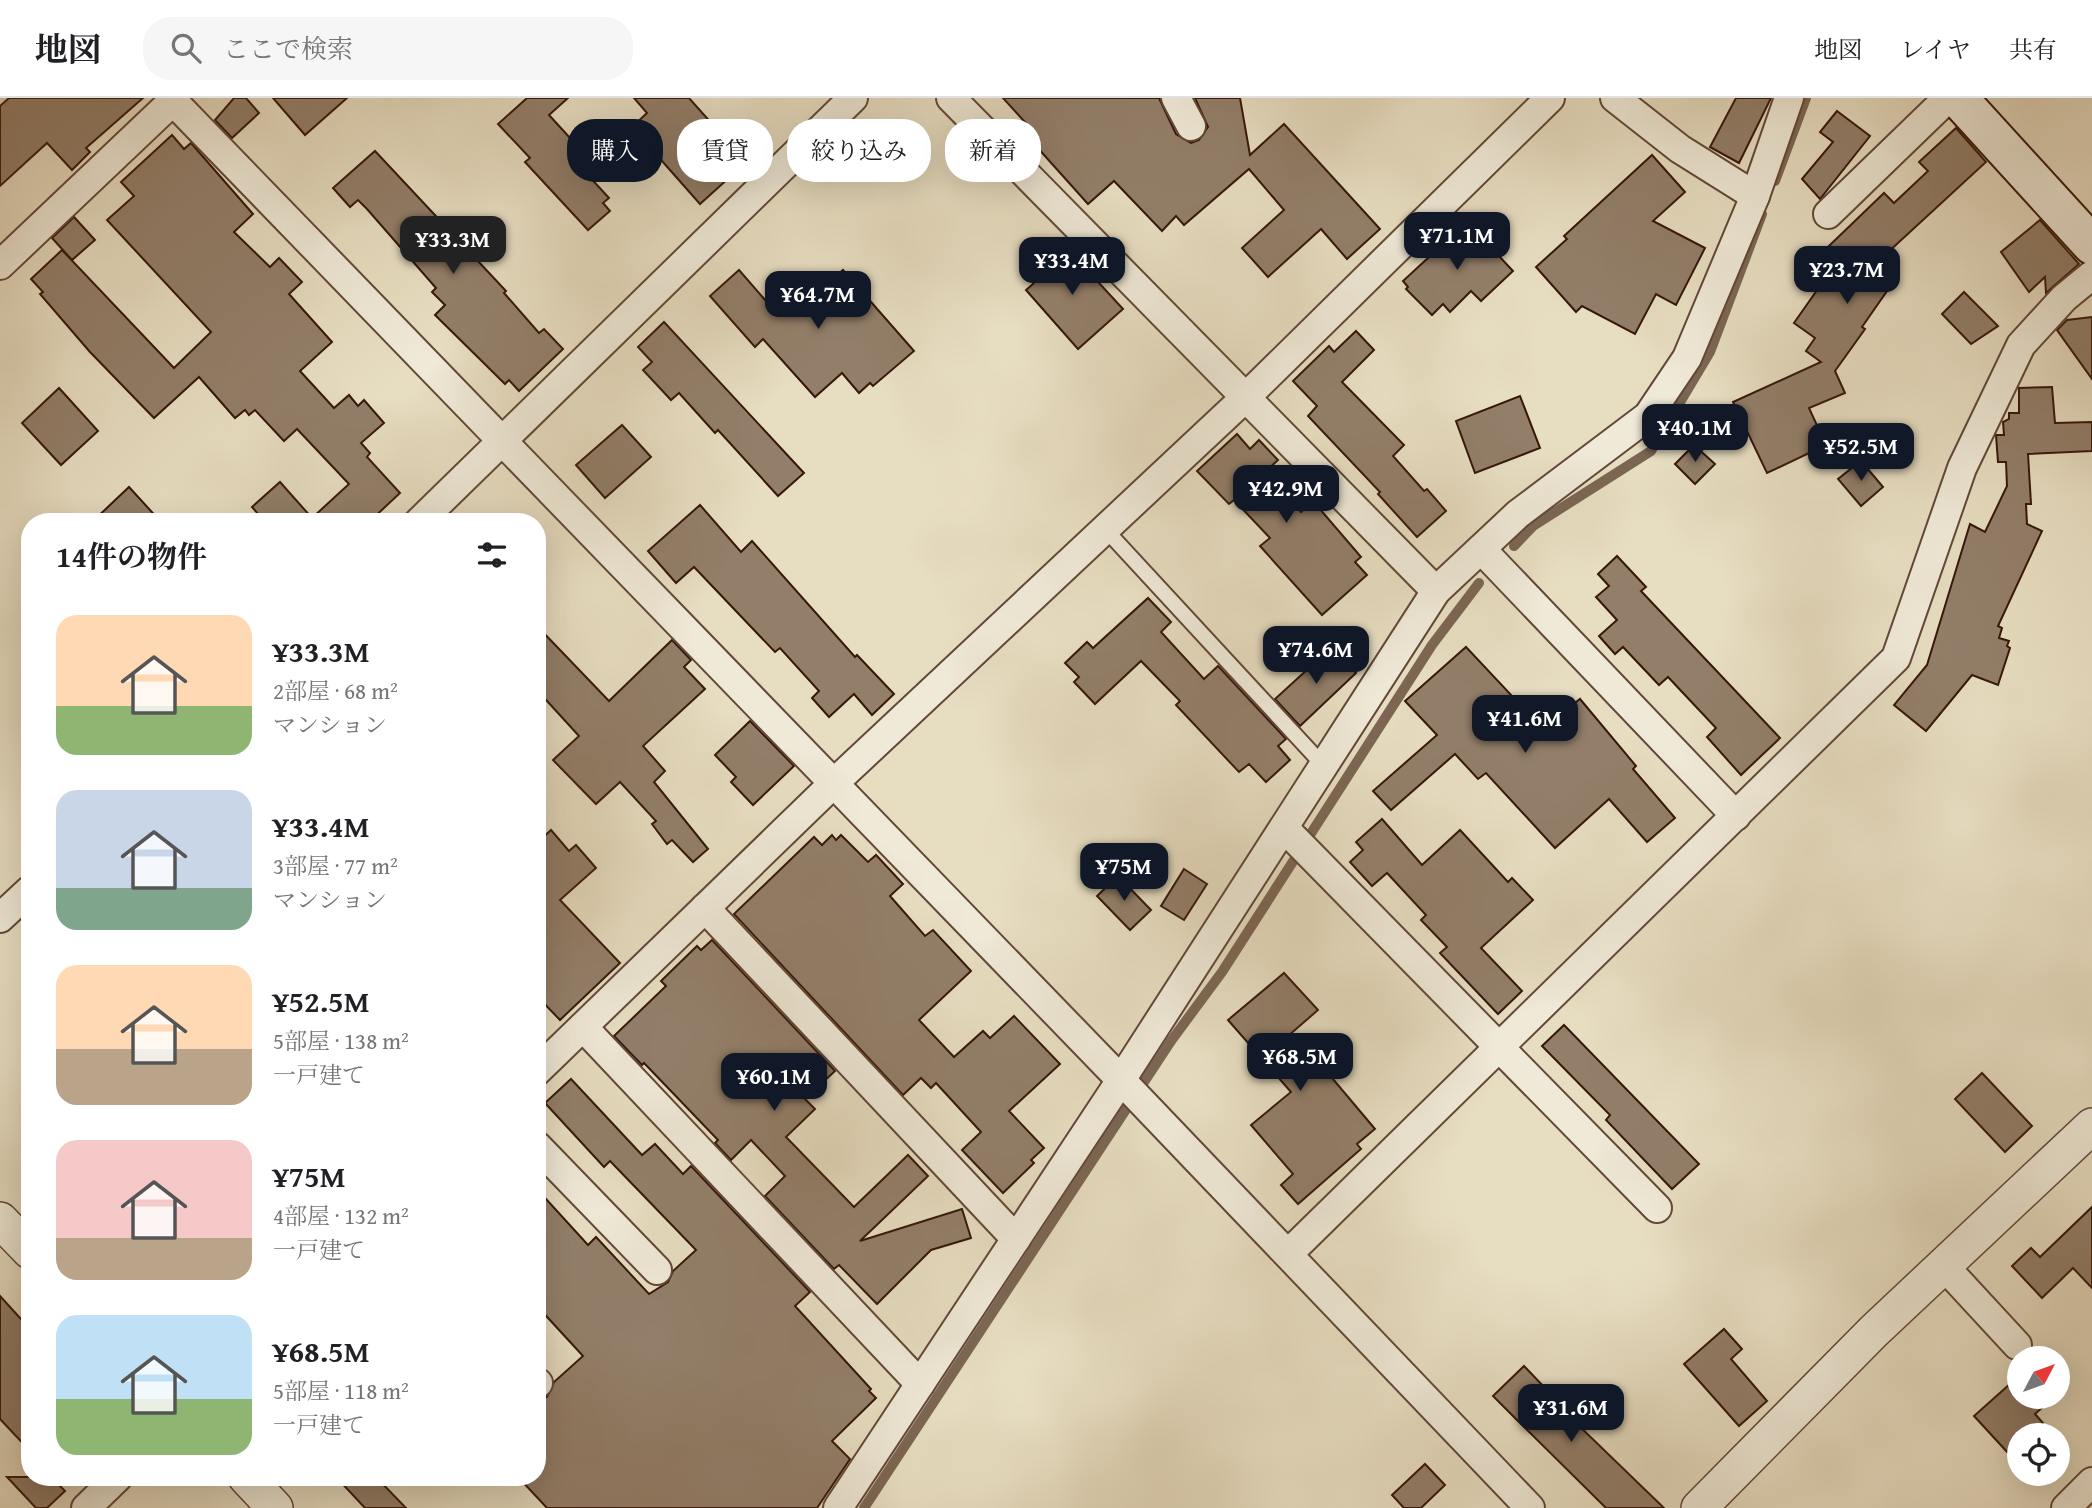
<!DOCTYPE html>
<html lang="ja">
<head>
<meta charset="utf-8">
<style>
	:root { --surface:#fff; --page:#f6f6f6; --text:#202124; --muted:#757577; --line:#e0e0e0; --accent:#111827 }
	body { margin:0; font-family:"Gentium Book Plus","Noto Serif JP",serif; background:var(--page); color:var(--text); height:100vh; display:flex; flex-direction:column; font-size:26px; white-space:nowrap }
	* { box-sizing:border-box; margin:0 }
	p { font-size:23px; color:var(--muted) }
	.icon { flex:none; width:38px; height:38px; fill:none; stroke:currentColor; stroke-width:2; stroke-linecap:round; stroke-linejoin:round }
	.map { position:relative; flex:1; overflow:hidden }
	.side { position:absolute; left:21px; top:415px; width:525px; height:973px; display:flex; flex-direction:column; background:var(--surface); border-radius:28px; box-shadow:0 7px 28px #0002 }
	.side>* { flex:none }
	.guide { position:absolute; left:567px; top:21px; width:665px; height:63px; display:flex; gap:14px }
	.needle { width:46px; rotate:49deg }
	.controls { position:absolute; left:2007px; top:1248px; display:grid; gap:14px }
	.controls a { display:grid; place-items:center; width:63px; height:63px; border-radius:50%; background:var(--surface); box-shadow:0 7px 28px #0002; font-size:35px }
	.price { position:absolute; translate:-50% -60px; padding:0 16px; border-radius:14px; background:var(--accent); color:#fff; font-size:23px; line-height:46px; filter:drop-shadow(0 2px 4px #0008) }
	.price::after { content:''; position:absolute; left:50%; top:42px; width:21px; height:16px; margin-left:-10px; background:inherit; clip-path:polygon(0 0,100% 0,50% 100%) }
	.price.current { background:#222; color:#fff }
	ul { padding:0; list-style:none }
	li { display:flex; align-items:center; gap:21px; height:175px; padding:0 35px }
	li span { display:grid; place-items:center; flex:none; width:196px; height:140px; border-radius:21px; color:#555 }
	li>.icon { margin-inline-start:auto }
	span .icon { width:84px; height:84px; fill:#fffc; stroke-width:1 }
	li b { font-size:30px }
	h2 { display:flex; justify-content:space-between; align-items:center; height:84px; padding:0 35px; font-size:30px }
	.pill { padding:0 24px; border-radius:28px; background:var(--surface); box-shadow:0 7px 28px #0002; font-size:24px; line-height:63px }
	.pill.current { background:var(--accent); color:#fff }
	header { display:flex; align-items:center; gap:42px; box-sizing:border-box; height:98px; padding:0 35px; background:var(--surface); border-bottom:2px solid var(--line) }
	header strong { font-size:33px }
	nav { display:flex; gap:38px; margin-inline-start:auto; font-size:24px }
	.search { width:490px; height:63px; background:var(--page); display:flex; align-items:center; gap:18px; box-sizing:border-box; padding:0 24px; border-radius:28px; color:var(--muted); font-size:26px }
	.map>svg:first-child { display:block }
	.lines { fill:none; stroke-linecap:round; stroke-linejoin:round }
	.stream { stroke:#7c6653; stroke-width:10 }
	.building { fill:#927e69; stroke:#36170a; stroke-width:2 }
	.service-casing { stroke:#624838; stroke-width:18 }
	.minor-casing { stroke:#624838; stroke-width:32 }
	.tertiary-casing { stroke:#624838; stroke-width:38 }
	.secondary-casing { stroke:#36170a; stroke-width:42 }
	.service { stroke:#efe9d7; stroke-width:14 }
	.minor { stroke:#efe9d7; stroke-width:28 }
	.tertiary { stroke:#efe9d7; stroke-width:35 }
	.secondary { stroke:#efe9d7; stroke-width:38 }
</style>
</head>
<body>
<header>
<strong>地図</strong>
<div class="search"><svg class="icon" aria-label="search" viewBox="0 0 24 24"><circle cx="10" cy="10" r="6"/><path d="M15 15l6 6"/></svg>ここで検索</div>
<nav><a>地図</a><a>レイヤ</a><a>共有</a></nav>
</header>
<div class="map">
<svg width="2092" height="1410" viewBox="0 0 2092 1410">
	<rect width="100%" height="100%" fill="#e7ddc1"/>
	<filter id="stains"><feTurbulence type="fractalNoise" baseFrequency=".00286" numOctaves="4"/><feColorMatrix values="0 0 0 0 .2 0 0 0 0 .09 0 0 0 0 .02 0 0 0 .5 -.17"/></filter>
	<radialGradient id="worn" r=".72"><stop offset=".6" stop-color="#630" stop-opacity="0"/><stop offset="1" stop-color="#630" stop-opacity=".3"/></radialGradient>
	<g class="lines">
		<g class="stream">
			<polyline points="1775,83 1806,0"/>
			<polyline points="1514,448 1533,428 1651,353 1710,254 1762,116"/>
			<polyline points="864,1410 1171,943 1222,874 1432,547 1479,485"/>
		</g>
	</g>
	<g class="building">
		<polygon points="9,0 143,0 86,50 90,54 72,72 47,45 0,88 0,8"/>
		<polygon points="234,0 246,0 259,15 232,40 215,22"/>
		<polygon points="273,0 347,0 305,37"/>
		<polygon points="527,0 568,0 549,17 581,52 572,60 609,100 603,105 610,113 588,132 525,64 530,60 498,26"/>
		<polygon points="634,0 689,0 737,54 721,68 730,79 700,106 632,29 647,15"/>
		<polygon points="1003,0 1159,0 1176,36 1191,45 1199,42 1208,29 1195,0 1240,0 1250,57 1284,26 1380,131 1347,161 1321,131 1268,179 1242,150 1284,112 1249,71 1184,127 1176,118 1162,133 1114,83 1088,106 1027,38 1033,33"/>
		<polygon points="1736,0 1771,0 1739,65 1710,49"/>
		<polygon points="1837,13 1870,38 1820,101 1802,81 1833,44 1820,34"/>
		<polygon points="1956,30 1986,64 1873,168 1894,183 1862,229 1865,231 1835,273 1845,295 1809,310 1826,347 1767,375 1733,304 1821,264 1806,253 1815,240 1794,225 1822,185 1804,172 1884,95 1894,105 1928,73 1919,64"/>
		<polygon points="172,37 184,51 191,45 253,116 234,134 270,169 279,160 302,184 289,196 332,244 300,273 334,310 349,297 358,308 364,302 384,325 361,345 370,355 367,359 400,395 369,424 265,424 252,409 280,384 312,420 349,386 297,331 284,343 255,312 249,317 245,312 235,320 199,279 154,320 90,254 40,196 43,194 31,181 62,152 174,270 211,234 107,122 134,98 121,84"/>
		<polygon points="375,53 506,193 504,195 539,235 544,231 563,251 519,293 509,282 505,286 435,217 445,207 432,194 436,190 367,111 358,102 350,109 333,90"/>
		<polygon points="1652,57 1685,94 1653,123 1705,150 1676,207 1656,196 1635,236 1582,208 1576,214 1536,169 1567,141 1564,138"/>
		<polygon points="74,119 95,142 72,162 52,140"/>
		<polygon points="2040,122 2079,166 2046,195 2045,179 2029,194 2001,154"/>
		<polygon points="1467,124 1513,173 1481,203 1471,193 1450,214 1443,206 1432,217 1406,191 1408,189 1403,183"/>
		<polygon points="1064,147 1123,211 1078,251 1026,192 1034,185 1028,179"/>
		<polygon points="739,172 773,211 801,186 812,199 843,172 914,253 873,288 870,285 859,295 842,275 815,299 763,241 755,249 710,198"/>
		<polygon points="1964,194 1998,228 1971,246 1942,216"/>
		<polygon points="2092,219 2092,281 2057,232 2067,222"/>
		<polygon points="664,224 804,375 778,398 718,332 715,335 679,295 671,302 643,272 652,264 638,249"/>
		<polygon points="1356,233 1374,252 1342,284 1404,347 1393,358 1424,393 1427,391 1446,413 1417,439 1378,396 1380,394 1308,318 1317,308 1293,283 1329,248 1334,254"/>
		<polygon points="2052,289 2055,325 2092,324 2092,353 2028,356 2031,406 2026,406 2027,426 2042,433 1998,528 2002,530 1999,540 2009,543 2007,548 2010,550 1998,587 1972,577 1926,633 1894,607 1927,567 1970,426 1985,434 2007,388 2006,364 1998,364 1996,337 2004,337 2003,324 2009,321 2009,315 2019,315 2019,290"/>
		<polygon points="59,290 98,333 61,367 22,325"/>
		<polygon points="1520,298 1540,350 1475,375 1456,323"/>
		<polygon points="622,327 651,359 605,400 576,367"/>
		<polygon points="1237,336 1250,351 1259,342 1278,362 1264,375 1301,414 1313,403 1361,459 1355,464 1367,477 1322,517 1260,448 1270,440 1234,402 1229,406 1197,373"/>
		<polygon points="1694,347 1715,366 1695,386 1675,366"/>
		<polygon points="1861,363 1883,389 1861,408 1838,381"/>
		<polygon points="129,389 161,424 92,424"/>
		<polygon points="700,407 741,454 752,443 855,559 857,557 894,596 872,617 854,596 829,619 812,600 819,593 780,550 775,554 694,469 676,485 648,453"/>
		<polygon points="1617,458 1646,489 1641,493 1780,640 1741,677 1707,639 1716,630 1668,579 1659,587 1623,549 1615,556 1599,538 1617,522 1596,499 1609,488 1598,476"/>
		<polygon points="1148,500 1171,524 1161,534 1204,581 1218,568 1286,641 1278,648 1290,662 1266,684 1249,666 1239,674 1176,607 1180,603 1141,563 1095,606 1074,584 1079,579 1065,565 1087,544 1093,550"/>
		<polygon points="537,528 609,603 672,542 691,562 684,569 705,591 643,648 665,673 654,684 708,751 693,764 672,742 667,746 652,726 656,723 620,684 596,706 553,662 579,638 537,592"/>
		<polygon points="1332,549 1356,575 1300,628 1275,601"/>
		<polygon points="1466,549 1543,631 1580,601 1636,668 1633,671 1675,720 1647,744 1609,701 1555,750 1486,675 1478,681 1455,656 1391,712 1373,693 1437,637 1405,603"/>
		<polygon points="750,623 794,668 753,707 731,684 736,679 715,657"/>
		<polygon points="1382,721 1422,767 1460,732 1508,784 1512,780 1533,802 1481,850 1522,893 1498,916 1440,855 1447,849 1421,822 1426,817 1387,775 1372,788 1350,764 1363,752 1356,744"/>
		<polygon points="551,732 569,753 576,747 596,770 560,802 620,865 560,922 537,898 537,745"/>
		<polygon points="832,737 836,742 841,737 868,764 876,757 903,786 890,798 925,838 933,832 971,873 919,922 954,959 983,933 990,940 1014,918 1060,966 1009,1013 1044,1050 1031,1062 1034,1065 1003,1095 962,1052 981,1034 936,985 931,990 921,980 903,997 734,816 814,739 822,747"/>
		<polygon points="1184,771 1207,786 1184,822 1161,808"/>
		<polygon points="1118,778 1151,812 1130,832 1097,798"/>
		<polygon points="712,842 835,973 805,1001 815,1011 786,1039 854,1109 908,1057 928,1078 860,1143 962,1111 971,1140 931,1152 877,1206 839,1167 834,1171 765,1098 785,1078 751,1042 731,1062 715,1045 718,1042 644,965 642,967 614,938 666,888 661,883 697,848 701,852"/>
		<polygon points="1284,875 1318,912 1288,938 1322,978 1327,974 1375,1031 1357,1046 1361,1051 1298,1106 1281,1087 1293,1076 1251,1027 1291,994 1228,922"/>
		<polygon points="1564,927 1699,1066 1672,1091 1606,1022 1610,1017 1542,948"/>
		<polygon points="1982,975 2032,1028 2005,1054 1955,1001"/>
		<polygon points="571,981 642,1057 655,1046 683,1076 691,1068 810,1194 795,1208 871,1291 869,1293 876,1300 832,1343 850,1361 817,1410 547,1410 518,1379 537,1379 537,1302 547,1299 554,1284 583,1258 537,1208 537,1091 588,1147 596,1139 649,1196 668,1184 673,1173 696,1152 610,1063 604,1069 545,1005"/>
		<polygon points="2092,1109 2092,1190 2073,1170 2042,1200 2012,1168 2031,1150 2040,1159"/>
		<polygon points="0,1198 30,1231 30,1353 0,1321"/>
		<polygon points="1724,1231 1742,1251 1731,1261 1767,1303 1739,1328 1684,1266"/>
		<polygon points="1524,1268 1548,1293 1545,1295 1664,1410 1606,1410 1518,1323 1493,1298"/>
		<polygon points="2020,1277 2020,1298 2055,1298 2035,1316 2043,1325 2030,1337 2020,1337 2020,1346 2009,1356 1974,1318"/>
		<polygon points="1425,1366 1445,1387 1421,1410 1404,1410 1392,1397"/>
		<polygon points="7,1379 51,1379 65,1393 47,1410 36,1410"/>
		<polygon points="336,1379 376,1379 406,1410 365,1410"/>
	</g>
	<g class="lines">
		<defs>
			<polyline id="service" points="1105,431 1324,668"/>
			<g id="minor">
				<polyline points="951,0 1436,493"/>
				<polyline points="1176,0 1191,28"/>
				<polyline points="1615,0 1680,51 1755,98"/>
				<polyline points="173,3 1121,982 1530,1410"/>
				<polyline points="1828,116 1948,0"/>
				<polyline points="0,167 176,0"/>
				<polyline points="419,424 853,0"/>
				<polyline points="1481,451 1736,718"/>
				<polyline points="1284,730 1657,1110"/>
				<polyline points="705,810 1016,1141"/>
				<polyline points="0,820 30,792"/>
				<polyline points="583,929 920,1286"/>
				<polyline points="537,973 834,685 1247,298 1550,0"/>
				<polyline points="537,1048 657,1172"/>
				<polyline points="1288,1156 1896,560 1962,370 2021,247 2064,200 2092,177"/>
				<polyline points="1944,1168 2017,1247"/>
				<polyline points="537,1285 538,1285"/>
				<polyline points="86,1410 118,1379"/>
				<polyline points="838,1410 1121,982 1436,493 1518,416 1648,318 1687,260 1755,98 1789,0"/>
				<polyline points="2066,1410 2092,1384"/>
			</g>
			<g id="tertiary">
				<polyline points="0,1122 30,1153"/>
				<polyline points="246,1379 275,1410"/>
				<polyline points="1699,1410 1874,1233 2092,1028"/>
			</g>
			<polyline id="secondary" points="1958,0 2092,147"/>
		</defs>
		<use href="#service" class="service-casing"/>
		<use href="#minor" class="minor-casing"/>
		<use href="#tertiary" class="tertiary-casing"/>
		<use href="#secondary" class="secondary-casing"/>
		<use href="#service" class="service"/>
		<use href="#minor" class="minor"/>
		<use href="#tertiary" class="tertiary"/>
		<use href="#secondary" class="secondary"/>
	</g>
	<rect width="100%" height="100%" filter="url(#stains)"/>
	<rect width="100%" height="100%" fill="url(#worn)"/>
</svg>
<div class="controls">
<a><svg class="needle" viewBox="-14 -14 28 28"><path d="M0-13l5 13h-10z" fill="#e53935"/><path d="M0 13l5-13h-10z" fill="#757577"/></svg></a>
<a><svg class="icon" aria-label="locate" viewBox="0 0 24 24"><circle cx="12" cy="12" r="6"/><path d="M12 2v4M12 18v4M2 12h4M18 12h4"/></svg></a>
</div>
<b class="price" style="left:1457px;top:174px">¥71.1M</b>
<b class="price current" style="left:453px;top:178px">¥33.3M</b>
<b class="price" style="left:1072px;top:199px">¥33.4M</b>
<b class="price" style="left:1847px;top:208px">¥23.7M</b>
<b class="price" style="left:818px;top:233px">¥64.7M</b>
<b class="price" style="left:1695px;top:366px">¥40.1M</b>
<b class="price" style="left:1861px;top:385px">¥52.5M</b>
<b class="price" style="left:1286px;top:427px">¥42.9M</b>
<b class="price" style="left:1316px;top:588px">¥74.6M</b>
<b class="price" style="left:1525px;top:657px">¥41.6M</b>
<b class="price" style="left:1124px;top:805px">¥75M</b>
<b class="price" style="left:1300px;top:995px">¥68.5M</b>
<b class="price" style="left:774px;top:1015px">¥60.1M</b>
<b class="price" style="left:1571px;top:1346px">¥31.6M</b>
<div class="guide">
<a class="pill current">購入</a>
<a class="pill">賃貸</a>
<a class="pill">絞り込み</a>
<a class="pill">新着</a>
</div>
<section class="side">
<h2>14件の物件<svg class="icon" aria-label="filters" viewBox="0 0 24 24"><path d="M4 7h16M4 17h16"/><circle cx="9" cy="7" r="2"/><circle cx="15" cy="17" r="2"/></svg></h2>
<ul>
<li><span style="background:linear-gradient(#ffd9b3 65%,#8fb573 0)"><svg class="icon" aria-label="home" viewBox="0 0 24 24"><path d="M3 11l9-7 9 7M6 9v11h12V9"/></svg></span><div><b>¥33.3M</b><p>2部屋 · 68 m²</p><p>マンション</p></div></li>
<li><span style="background:linear-gradient(#c9d6e8 70%,#7fa58c 0)"><svg class="icon" aria-label="home" viewBox="0 0 24 24"><path d="M3 11l9-7 9 7M6 9v11h12V9"/></svg></span><div><b>¥33.4M</b><p>3部屋 · 77 m²</p><p>マンション</p></div></li>
<li><span style="background:linear-gradient(#ffd9b3 60%,#b9a48a 0)"><svg class="icon" aria-label="home" viewBox="0 0 24 24"><path d="M3 11l9-7 9 7M6 9v11h12V9"/></svg></span><div><b>¥52.5M</b><p>5部屋 · 138 m²</p><p>一戸建て</p></div></li>
<li><span style="background:linear-gradient(#f6c9c9 70%,#b9a48a 0)"><svg class="icon" aria-label="home" viewBox="0 0 24 24"><path d="M3 11l9-7 9 7M6 9v11h12V9"/></svg></span><div><b>¥75M</b><p>4部屋 · 132 m²</p><p>一戸建て</p></div></li>
<li><span style="background:linear-gradient(#bfe0f5 60%,#8fb573 0)"><svg class="icon" aria-label="home" viewBox="0 0 24 24"><path d="M3 11l9-7 9 7M6 9v11h12V9"/></svg></span><div><b>¥68.5M</b><p>5部屋 · 118 m²</p><p>一戸建て</p></div></li>
</ul>
</section>
</div>
</body>
</html>
